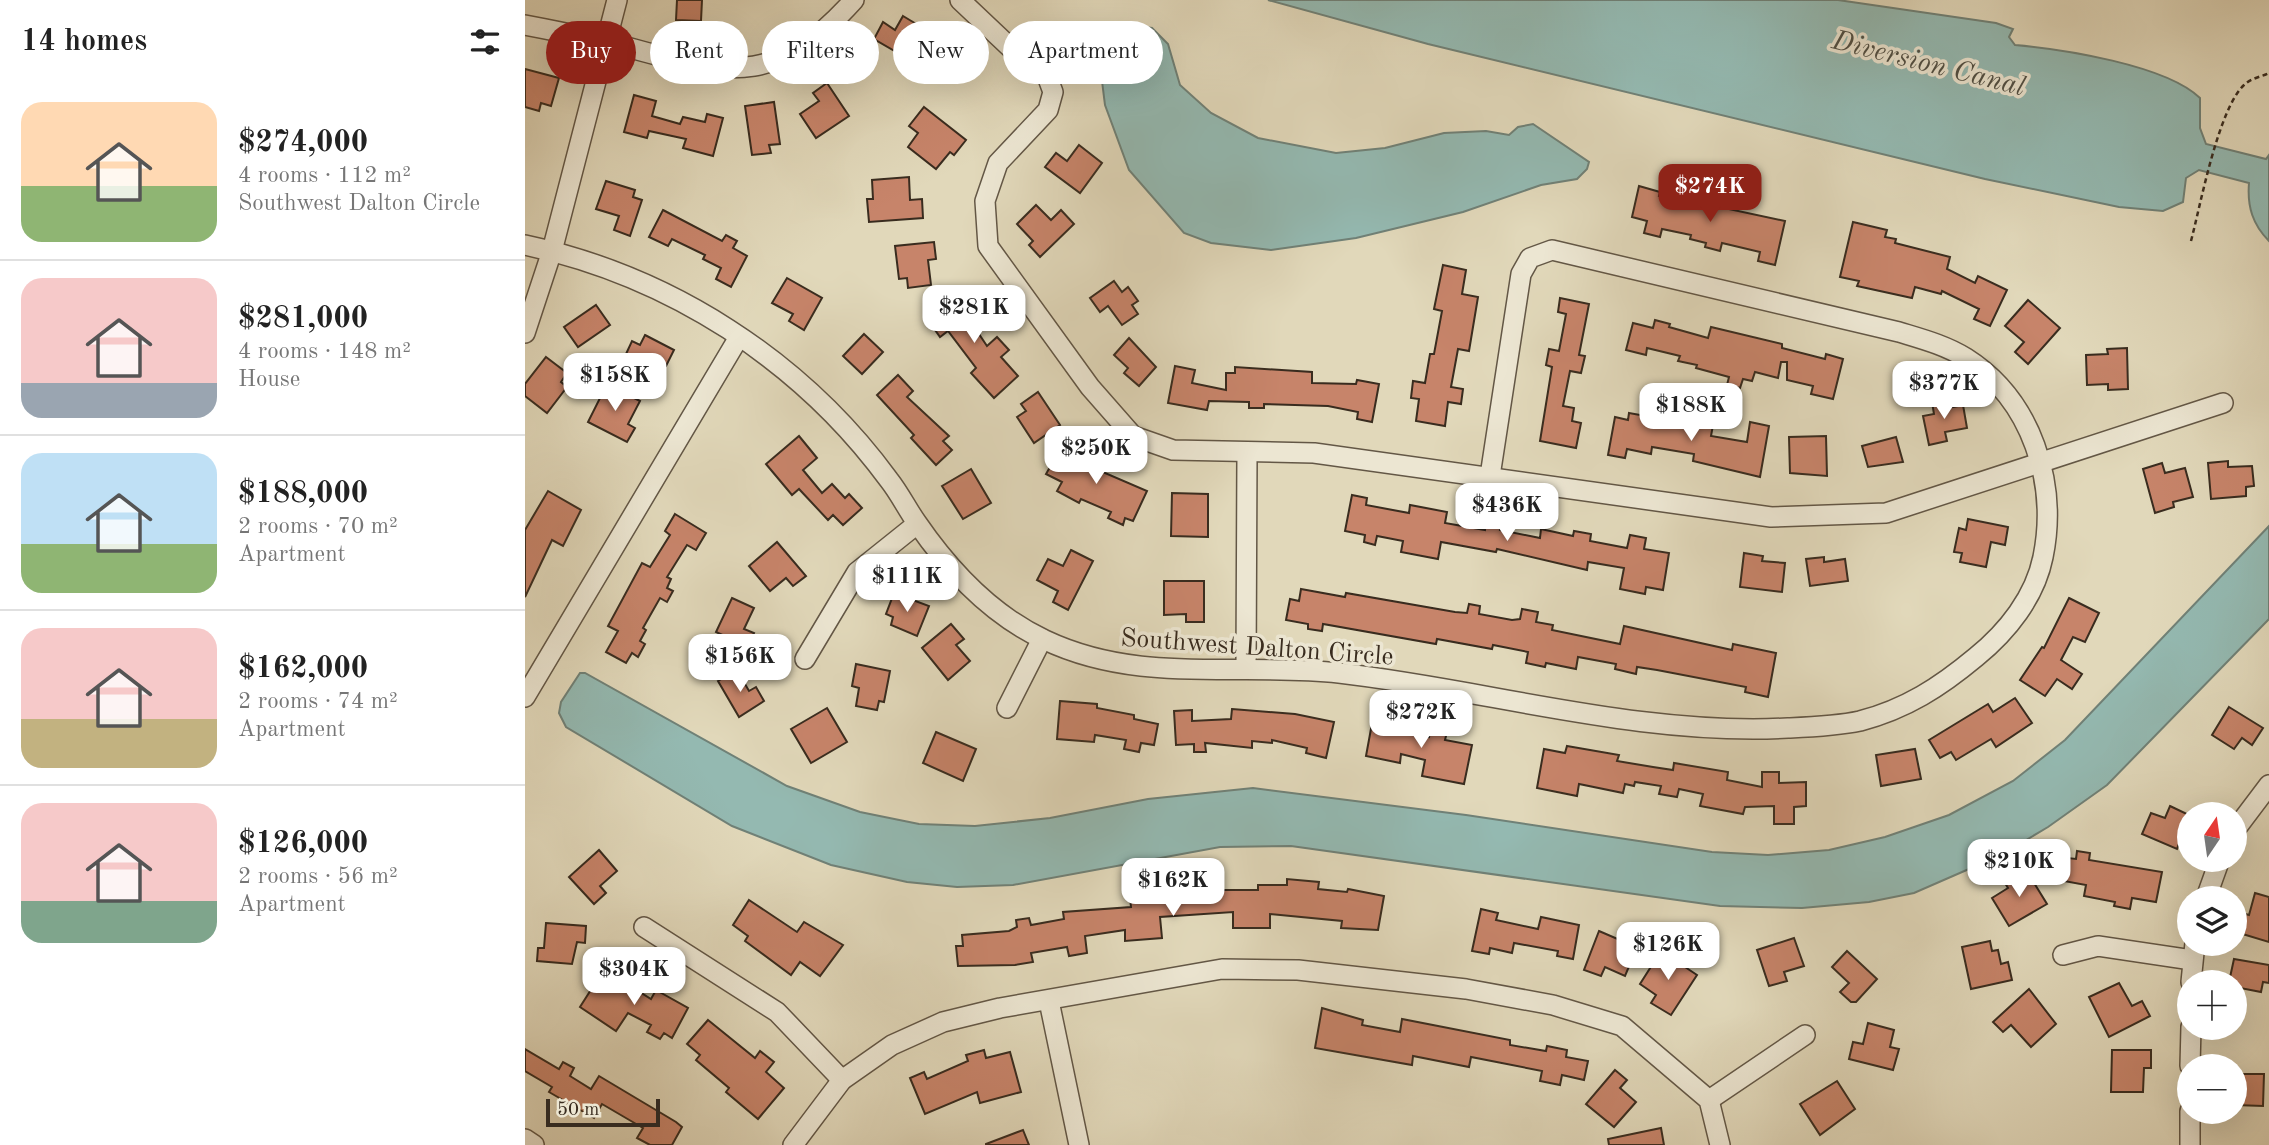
<!DOCTYPE html>
<html lang="en">
<head>
<meta charset="utf-8">
<style>
	:root { --surface:#fff; --page:#f2f2f2; --text:#222; --muted:#767676; --line:#e0e0e0; --accent:#8f2418 }
	body { margin:0; font-family:"Old Standard TT",serif; background:var(--page); color:var(--text); height:100vh; display:flex; flex-direction:column; font-size:26px; white-space:nowrap }
	* { box-sizing:border-box; margin:0 }
	p { font-size:23px; color:var(--muted) }
	.icon { flex:none; width:38px; height:38px; fill:none; stroke:currentColor; stroke-width:2; stroke-linecap:round; stroke-linejoin:round }
	.map { position:relative; flex:1; overflow:hidden }
	.side { display:flex; flex-direction:column; background:var(--surface); width:525px }
	.side>* { flex:none }
	.hud { position:absolute; left:21px; top:21px; width:665px; height:63px; display:flex; gap:14px }
	.needle { width:46px; rotate:13deg }
	.fabs { position:absolute; left:1652px; top:802px; display:grid; gap:14px }
	.fabs a { display:grid; place-items:center; width:70px; height:70px; border-radius:50%; background:var(--surface); box-shadow:0 7px 28px #0002; font-size:35px }
	.scale { position:absolute; left:21px; bottom:18px; width:114px; box-sizing:border-box; padding-left:7px; border:4px solid #392c1f; border-top:0; font-size:19px; line-height:24px; white-space:nowrap; color:#392c1f; -webkit-text-stroke:5px #ece6d2; paint-order:stroke }
	.price { position:absolute; translate:-50% -60px; padding:0 16px; border-radius:14px; background:#fff; color:#222; font-size:23px; line-height:46px; filter:drop-shadow(0 2px 4px #0008) }
	.price::after { content:''; position:absolute; left:50%; top:42px; width:21px; height:16px; margin-left:-10px; background:inherit; clip-path:polygon(0 0,100% 0,50% 100%) }
	.price.current { background:var(--accent); color:#fff }
	ul { padding:0; list-style:none }
	li { display:flex; align-items:center; gap:21px; height:175px; padding:0 21px }
	li+li { border-top:2px solid var(--line) }
	li span { display:grid; place-items:center; flex:none; width:196px; height:140px; border-radius:21px; color:#555 }
	li>.icon { margin-inline-start:auto }
	span .icon { width:84px; height:84px; fill:#fffc; stroke-width:1 }
	li b { font-size:30px }
	h2 { display:flex; justify-content:space-between; align-items:center; height:84px; padding:0 21px; font-size:30px }
	.pill { padding:0 24px; border-radius:32px; background:var(--surface); box-shadow:0 7px 28px #0002; font-size:24px; line-height:63px }
	.pill.current { background:var(--accent); color:#fff }
	main { display:flex; flex:1; min-height:0 }
	.map>svg:first-child { display:block }
	.water { fill:#94b9b1; stroke:#708177; stroke-width:2 }
	.building { fill:#c7846a; stroke:#392c1f; stroke-width:2 }
	.lines { fill:none; stroke-linecap:round; stroke-linejoin:round }
	.minor-casing { stroke:#635746; stroke-width:22 }
	.path { stroke:#392c1f; stroke-width:2.5; stroke-dasharray:5 3.5; stroke-linecap:butt }
	.minor { stroke:#ece6d2; stroke-width:19 }
	.labels { text-anchor:middle; stroke-width:7; stroke-linejoin:round; paint-order:stroke }
	.street-label { font-size:26px; fill:#392c1f; stroke:#ece6d2 }
	.water-label { font-size:28px; font-style:italic; fill:#504f44; stroke:#ece6d2 }
</style>
</head>
<body>
<main>
<section class="side">
<h2>14 homes<svg class="icon" aria-label="filters" viewBox="0 0 24 24"><path d="M4 7h16M4 17h16"/><circle cx="9" cy="7" r="2"/><circle cx="15" cy="17" r="2"/></svg></h2>
<ul>
<li><span style="background:linear-gradient(#ffd9b3 60%,#8fb573 0)"><svg class="icon" aria-label="home" viewBox="0 0 24 24"><path d="M3 11l9-7 9 7M6 9v11h12V9"/></svg></span><div><b>$274,000</b><p>4 rooms · 112 m²</p><p>Southwest Dalton Circle</p></div></li>
<li><span style="background:linear-gradient(#f6c9c9 75%,#9aa5b1 0)"><svg class="icon" aria-label="home" viewBox="0 0 24 24"><path d="M3 11l9-7 9 7M6 9v11h12V9"/></svg></span><div><b>$281,000</b><p>4 rooms · 148 m²</p><p>House</p></div></li>
<li><span style="background:linear-gradient(#bfe0f5 65%,#8fb573 0)"><svg class="icon" aria-label="home" viewBox="0 0 24 24"><path d="M3 11l9-7 9 7M6 9v11h12V9"/></svg></span><div><b>$188,000</b><p>2 rooms · 70 m²</p><p>Apartment</p></div></li>
<li><span style="background:linear-gradient(#f6c9c9 65%,#c2b280 0)"><svg class="icon" aria-label="home" viewBox="0 0 24 24"><path d="M3 11l9-7 9 7M6 9v11h12V9"/></svg></span><div><b>$162,000</b><p>2 rooms · 74 m²</p><p>Apartment</p></div></li>
<li><span style="background:linear-gradient(#f6c9c9 70%,#7fa58c 0)"><svg class="icon" aria-label="home" viewBox="0 0 24 24"><path d="M3 11l9-7 9 7M6 9v11h12V9"/></svg></span><div><b>$126,000</b><p>2 rooms · 56 m²</p><p>Apartment</p></div></li>
</ul>
</section>
<div class="map">
<svg width="1744" height="1145" viewBox="0 0 1744 1145">
	<rect width="100%" height="100%" fill="#e1d8ba"/>
	<filter id="stains"><feTurbulence type="fractalNoise" baseFrequency=".00286" numOctaves="4"/><feColorMatrix values="0 0 0 0 .2 0 0 0 0 .09 0 0 0 0 .02 0 0 0 .5 -.17"/></filter>
	<radialGradient id="worn" r=".72"><stop offset=".6" stop-color="#630" stop-opacity="0"/><stop offset="1" stop-color="#630" stop-opacity=".3"/></radialGradient>
	<g class="water">
		<path d="M743,0H1313L1471,23L1488,29L1484,37L1490,45C1537,49 1641,65 1675,98V128L1681,144L1741,159L1744,155V241C1728,225 1722,207 1724,183L1674,170L1661,178L1658,202L1638,211L1594,207L1460,179L903,44Z"/>
		<polygon points="582,22 627,28 643,44 655,85 686,113 733,138 811,153 860,148 919,133 961,131 984,135 993,127 1008,124 1064,162 1062,169 1052,179 1016,185 938,212 831,238 746,250 686,243 659,233 604,170 580,105 576,73 576,34"/>
		<polygon points="1744,526 1744,619 1582,785 1523,827 1476,855 1389,893 1344,902 1277,908 1195,906 766,846 695,847 488,885 432,887 382,882 306,865 207,826 41,727 34,713 36,702 55,673 60,673 262,786 335,812 394,824 450,826 525,818 623,799 728,788 941,815 1187,852 1243,855 1304,850 1360,837 1424,815 1488,781 1540,740"/>
	</g>
	<g class="building">
		<polygon points="152,0 177,0 176,21 151,20"/>
		<polygon points="378,16 408,34 394,58 388,55 385,60 349,39 358,22 370,30"/>
		<polygon points="0,69 34,78 26,106 16,103 14,111 0,107"/>
		<polygon points="302,83 324,116 291,138 275,114 294,101 288,93"/>
		<polygon points="109,95 131,101 127,116 155,124 158,117 180,122 182,114 198,118 188,156 158,148 161,139 124,131 122,138 99,132"/>
		<polygon points="249,102 255,144 244,145 246,153 227,155 220,106"/>
		<polygon points="399,107 441,140 429,155 425,152 411,169 383,147 393,133 384,126"/>
		<polygon points="554,145 577,163 555,193 520,167 531,153 542,161"/>
		<polygon points="384,177 385,200 397,199 398,218 344,222 342,199 348,199 347,180"/>
		<polygon points="81,181 110,190 108,197 117,200 105,236 89,230 94,216 71,209"/>
		<polygon points="1114,186 1135,192 1134,196 1162,203 1162,200 1260,221 1250,265 1233,261 1235,252 1197,243 1195,251 1180,247 1181,243 1165,239 1166,235 1137,229 1135,237 1119,233 1122,221 1107,217"/>
		<polygon points="511,205 526,220 536,210 549,224 515,257 504,245 508,241 492,224"/>
		<polygon points="138,210 197,241 201,235 212,241 208,248 222,256 206,287 191,279 196,268 178,259 180,255 147,239 143,246 124,237"/>
		<polygon points="1328,222 1362,230 1360,237 1371,239 1370,243 1425,257 1422,269 1450,283 1453,276 1482,290 1465,326 1449,319 1454,309 1417,291 1416,294 1390,287 1387,298 1332,286 1334,281 1315,277"/>
		<polygon points="409,242 411,259 403,260 406,285 383,288 382,278 374,279 370,246"/>
		<polygon points="918,265 941,270 937,294 953,297 944,351 933,349 926,387 938,389 936,404 923,402 920,426 891,421 894,399 886,398 888,381 900,383 905,354 909,354 917,311 909,309"/>
		<polygon points="262,278 297,298 279,330 264,321 268,314 247,303"/>
		<polygon points="589,281 597,292 603,287 613,301 607,305 613,314 597,325 583,306 575,312 565,298"/>
		<polygon points="438,292 448,308 440,313 462,346 472,337 484,350 476,357 493,376 469,398 446,373 451,368 423,331 415,337 401,317"/>
		<polygon points="1035,298 1064,304 1054,355 1060,356 1056,373 1045,371 1038,406 1049,408 1047,421 1056,423 1051,448 1015,441 1027,367 1021,365 1024,349 1034,351 1041,314 1033,312"/>
		<polygon points="1503,300 1535,328 1503,364 1490,352 1499,342 1480,326"/>
		<polygon points="71,305 85,325 53,347 39,327"/>
		<polygon points="1130,320 1145,324 1144,327 1183,338 1186,327 1257,344 1257,348 1300,359 1301,354 1318,359 1308,399 1286,394 1288,386 1262,380 1262,362 1256,362 1253,378 1230,372 1227,381 1218,379 1215,388 1202,385 1204,377 1171,368 1172,365 1153,361 1155,356 1122,348 1121,355 1101,350 1108,323 1128,328"/>
		<polygon points="339,334 358,352 337,374 318,356"/>
		<polygon points="120,335 149,350 141,366 134,363 127,377 104,365 108,357 101,354 107,341 115,345"/>
		<polygon points="604,338 631,367 614,386 599,373 603,368 589,355"/>
		<polygon points="1602,348 1603,389 1583,390 1583,384 1562,385 1561,355 1583,354 1582,349"/>
		<polygon points="21,357 42,373 36,382 42,387 22,413 0,396 0,384"/>
		<polygon points="650,366 670,370 667,383 701,390 701,373 710,373 710,367 787,372 787,383 831,384 832,380 854,384 847,422 832,419 833,412 803,406 739,404 739,408 724,408 724,402 684,401 682,410 643,403"/>
		<polygon points="373,375 388,391 382,397 424,436 418,441 427,450 411,465 386,438 389,435 352,395"/>
		<polygon points="82,384 115,401 103,424 110,428 102,442 63,422"/>
		<polygon points="513,392 535,425 509,443 492,417 501,411 496,404"/>
		<polygon points="1426,398 1428,407 1438,405 1442,428 1420,432 1422,441 1404,445 1398,416 1409,414 1407,402"/>
		<polygon points="1104,413 1121,416 1121,422 1148,427 1150,419 1188,425 1186,436 1222,442 1225,422 1244,426 1235,477 1168,461 1169,454 1127,447 1126,454 1102,449 1100,458 1083,455 1090,417 1103,420"/>
		<polygon points="274,436 292,458 278,470 297,493 307,484 320,498 324,494 337,508 318,525 308,515 303,520 274,489 267,495 241,464"/>
		<polygon points="1301,436 1302,476 1265,473 1264,437"/>
		<polygon points="1371,437 1378,462 1343,467 1337,446"/>
		<polygon points="537,446 575,466 573,470 622,491 608,521 600,518 598,525 583,518 586,512 556,499 554,503 532,491 537,482 521,474"/>
		<polygon points="1703,461 1703,467 1727,466 1729,486 1721,487 1721,496 1686,499 1683,463"/>
		<polygon points="1637,463 1640,473 1660,468 1668,497 1648,502 1649,507 1630,513 1618,469"/>
		<polygon points="446,469 466,503 438,519 417,486"/>
		<polygon points="23,491 56,510 38,546 27,540 0,597 0,530"/>
		<polygon points="647,493 683,494 683,537 646,536"/>
		<polygon points="827,495 842,498 841,505 884,513 885,505 922,512 920,523 960,530 961,522 976,524 975,530 1015,538 1016,529 1048,536 1049,531 1066,534 1065,541 1102,548 1105,535 1121,538 1119,549 1144,553 1138,590 1121,587 1120,594 1095,589 1099,568 1063,562 1062,570 972,549 971,552 916,542 913,559 876,552 878,541 852,536 850,545 839,542 840,535 820,531"/>
		<polygon points="150,514 181,533 171,550 162,545 142,577 146,579 142,588 148,591 142,602 135,598 118,628 121,630 115,641 120,644 113,657 107,653 101,663 81,652 93,631 83,626 117,563 125,567 145,535 140,531"/>
		<polygon points="1443,519 1483,527 1480,545 1466,542 1461,567 1435,562 1437,553 1429,552 1434,528 1441,530"/>
		<polygon points="252,542 281,576 268,586 261,578 245,591 224,566"/>
		<polygon points="546,550 568,561 543,610 528,602 533,591 512,580 523,559 538,566"/>
		<polygon points="1219,553 1238,556 1237,561 1260,563 1257,592 1215,587"/>
		<polygon points="1299,557 1299,562 1320,559 1323,581 1285,586 1281,559"/>
		<polygon points="639,581 679,581 679,622 661,622 661,614 639,615"/>
		<polygon points="776,589 820,597 821,593 930,612 942,613 944,604 955,606 954,614 987,620 995,619 997,609 1013,612 1011,622 1028,625 1027,630 1095,644 1099,626 1207,650 1208,644 1251,653 1243,697 1220,692 1221,687 1132,670 1112,667 1111,674 1090,669 1091,664 1053,657 1051,669 1021,663 1020,667 1001,663 1003,652 968,645 967,649 912,639 911,644 798,624 797,631 783,629 783,624 761,620 765,599 774,601"/>
		<polygon points="369,593 404,606 392,636 366,625 368,617 361,614"/>
		<polygon points="207,598 229,608 219,629 229,633 223,647 191,632"/>
		<polygon points="1544,598 1574,613 1560,642 1548,637 1536,660 1557,674 1547,689 1532,679 1520,696 1495,680 1517,647 1519,648"/>
		<polygon points="426,624 439,639 431,645 445,661 423,680 397,648"/>
		<polygon points="331,664 365,671 359,702 354,701 352,710 331,706 334,688 327,686"/>
		<polygon points="212,670 224,691 231,687 239,701 214,717 193,681"/>
		<polygon points="1490,698 1507,723 1471,747 1466,739 1431,760 1426,752 1415,758 1404,740 1463,704 1468,712"/>
		<polygon points="535,701 572,704 572,708 609,715 609,719 633,724 629,745 616,743 614,752 599,749 601,740 570,735 569,742 532,739"/>
		<polygon points="1704,707 1738,728 1727,745 1717,738 1709,749 1687,735"/>
		<polygon points="302,708 322,742 286,763 266,729"/>
		<polygon points="707,709 770,714 809,722 801,758 781,753 782,748 747,740 747,743 727,741 727,748 680,743 681,752 669,752 669,744 651,745 649,711 667,710 667,721 706,719"/>
		<polygon points="848,718 868,722 867,730 904,737 906,725 923,728 920,740 947,745 939,784 897,776 900,760 876,754 875,763 841,756"/>
		<polygon points="411,732 451,749 438,781 398,763"/>
		<polygon points="1042,746 1094,755 1092,761 1128,767 1148,770 1149,763 1203,772 1202,780 1237,787 1237,772 1254,772 1254,783 1281,782 1281,806 1269,807 1269,824 1249,824 1249,806 1220,807 1218,814 1175,806 1178,794 1154,789 1152,797 1134,794 1136,786 1110,782 1109,786 1100,784 1098,793 1054,784 1052,796 1012,788 1019,749 1040,753"/>
		<polygon points="1390,749 1396,779 1356,786 1351,755"/>
		<polygon points="1645,806 1664,815 1652,849 1617,834 1626,813 1640,818"/>
		<polygon points="74,850 92,871 75,886 81,893 69,904 44,877"/>
		<polygon points="1552,851 1565,853 1564,860 1637,872 1631,902 1607,898 1605,909 1589,906 1590,902 1559,896 1561,885 1539,881 1543,858 1551,859"/>
		<polygon points="1501,870 1522,904 1484,926 1467,898 1483,888 1480,883"/>
		<polygon points="689,875 691,890 733,890 733,885 762,885 762,879 794,882 793,889 822,892 823,889 859,896 853,930 816,928 817,921 745,914 745,928 708,928 708,912 635,917 637,938 600,941 600,930 560,936 562,953 544,956 542,947 506,953 508,962 490,965 433,966 431,946 438,946 437,935 484,931 492,927 491,920 504,918 506,925 539,919 538,912 606,907 605,898 617,897 618,903 648,901 647,885 669,883 668,877"/>
		<polygon points="1730,893 1744,897 1744,942 1711,932 1717,913 1724,915"/>
		<polygon points="224,900 272,932 279,922 318,945 295,976 275,962 266,975 220,941 223,936 208,925"/>
		<polygon points="956,909 973,913 971,920 1013,929 1016,917 1054,925 1048,959 1032,956 1033,951 989,943 987,953 965,948 964,954 947,951"/>
		<polygon points="21,923 61,926 60,943 52,942 47,964 12,961 13,948 19,948"/>
		<polygon points="1074,931 1102,943 1098,953 1108,957 1100,976 1080,967 1076,976 1059,970"/>
		<polygon points="1269,938 1279,966 1259,972 1262,981 1244,986 1232,950"/>
		<polygon points="1465,941 1467,951 1473,950 1476,964 1483,962 1487,980 1446,989 1437,947"/>
		<polygon points="1136,951 1172,975 1146,1015 1126,1003 1131,995 1115,984"/>
		<polygon points="1322,951 1352,979 1331,1002 1326,1002 1315,992 1324,983 1307,967"/>
		<polygon points="1709,959 1744,965 1744,983 1738,982 1736,992 1710,987 1710,982 1704,982"/>
		<polygon points="85,973 126,999 131,990 163,1008 147,1038 139,1033 135,1039 122,1032 126,1025 103,1013 91,1031 55,1007 69,985 74,989"/>
		<polygon points="1594,983 1607,1006 1617,1001 1625,1016 1584,1037 1564,997"/>
		<polygon points="1504,989 1531,1024 1506,1047 1486,1025 1478,1032 1468,1022"/>
		<polygon points="797,1008 838,1020 837,1025 875,1032 877,1019 985,1040 985,1045 1021,1051 1022,1046 1042,1050 1041,1057 1063,1061 1059,1080 1037,1075 1035,1085 1015,1081 1017,1071 946,1057 944,1067 888,1056 887,1065 790,1048"/>
		<polygon points="183,1020 230,1058 235,1051 249,1062 241,1072 259,1088 233,1119 201,1092 204,1088 171,1060 175,1055 162,1044"/>
		<polygon points="1343,1023 1369,1030 1365,1047 1374,1049 1368,1070 1324,1059 1328,1042 1338,1044"/>
		<polygon points="0,1049 34,1069 38,1062 49,1068 45,1076 66,1089 74,1076 151,1122 157,1127 147,1145 125,1145 112,1138 118,1128 77,1104 69,1118 24,1092 27,1087 0,1071"/>
		<polygon points="459,1050 461,1058 485,1052 496,1092 455,1103 452,1092 400,1114 385,1078 399,1072 402,1079 443,1061 441,1055"/>
		<polygon points="1587,1050 1626,1050 1626,1068 1619,1068 1618,1092 1586,1092"/>
		<polygon points="1090,1070 1102,1080 1095,1088 1111,1102 1089,1127 1061,1104"/>
		<polygon points="1710,1074 1739,1074 1738,1106 1710,1105"/>
		<polygon points="1312,1081 1330,1109 1295,1135 1275,1104"/>
		<polygon points="1136,1128 1139,1145 1084,1145 1083,1139"/>
		<polygon points="498,1130 504,1145 461,1145 461,1144"/>
	</g>
	<g class="lines">
		<defs>
			<g id="minor">
				<polyline points="435,0 490,52 522,76 528,92 523,110 473,163 460,201 463,246 565,387 608,436 648,450 789,453 1246,517 1361,513 1698,403"/>
				<path d="M0,25C37,32 73,39 109,49C210,77 254,83 329,0"/>
				<path d="M0,245C145,276 276,360 364,480C375,494 382,509 392,523C425,571 466,615 520,640C615,685 713,662 814,673C963,690 1112,736 1263,728C1286,727 1312,726 1335,721C1381,709 1415,687 1451,657C1482,632 1510,597 1518,557C1533,483 1507,400 1441,358C1420,345 1397,339 1374,332L1027,250L1005,258L996,274L965,476"/>
				<polyline points="0,333 27,251 92,0"/>
				<polyline points="280,659 332,572 392,524"/>
				<polyline points="721,669 722,453"/>
				<polyline points="0,697 214,337"/>
				<polyline points="482,708 517,639"/>
				<polyline points="1710,830 1744,785"/>
				<polyline points="1681,898 1695,859"/>
				<polyline points="119,927 252,1012 317,1080"/>
				<polyline points="1538,955 1573,946 1667,960"/>
				<polyline points="1666,982 1670,943"/>
				<polyline points="524,1001 554,1145"/>
				<polyline points="1665,1066 1666,1027"/>
				<polyline points="1184,1100 1280,1035"/>
				<polyline points="0,1139 9,1145"/>
				<polyline points="268,1145 317,1080 367,1045 418,1022 475,1008 697,969 773,970 941,989 1028,1005 1097,1026 1184,1100 1195,1145"/>
				<polyline points="1665,1145 1665,1111"/>
			</g>
		</defs>
		<use href="#minor" class="minor-casing"/>
		<path class="path" d="M1666,241C1676,203 1693,110 1719,85C1726,78 1736,77 1744,73"/>
		<use href="#minor" class="minor"/>
	</g>
	<g class="labels">
		<g class="street-label">
			<text transform="translate(732 646) rotate(4)" y="9">Southwest Dalton Circle</text>
		</g>
		<g class="water-label">
			<text transform="translate(1404 62) rotate(14)" y="10">Diversion Canal</text>
		</g>
	</g>
	<rect width="100%" height="100%" filter="url(#stains)"/>
	<rect width="100%" height="100%" fill="url(#worn)"/>
</svg>
<div class="fabs">
<a><svg class="needle" viewBox="-14 -14 28 28"><path d="M0-13l5 13h-10z" fill="#e53935"/><path d="M0 13l5-13h-10z" fill="#767676"/></svg></a>
<a><svg class="icon" aria-label="layers" viewBox="0 0 24 24"><path d="M12 4l9 5-9 5-9-5zM3 14l9 5 9-5"/></svg></a>
<a>+</a>
<a>−</a>
</div>
<div class="scale">50 m</div>
<b class="price current" style="left:1185px;top:224px">$274K</b>
<b class="price" style="left:449px;top:345px">$281K</b>
<b class="price" style="left:90px;top:413px">$158K</b>
<b class="price" style="left:1419px;top:421px">$377K</b>
<b class="price" style="left:1166px;top:443px">$188K</b>
<b class="price" style="left:571px;top:486px">$250K</b>
<b class="price" style="left:982px;top:543px">$436K</b>
<b class="price" style="left:382px;top:614px">$111K</b>
<b class="price" style="left:215px;top:694px">$156K</b>
<b class="price" style="left:896px;top:750px">$272K</b>
<b class="price" style="left:1494px;top:899px">$210K</b>
<b class="price" style="left:648px;top:918px">$162K</b>
<b class="price" style="left:1143px;top:982px">$126K</b>
<b class="price" style="left:109px;top:1007px">$304K</b>
<div class="hud">
<a class="pill current">Buy</a>
<a class="pill">Rent</a>
<a class="pill">Filters</a>
<a class="pill">New</a>
<a class="pill">Apartment</a>
</div>
</div>
</main>
</body>
</html>
